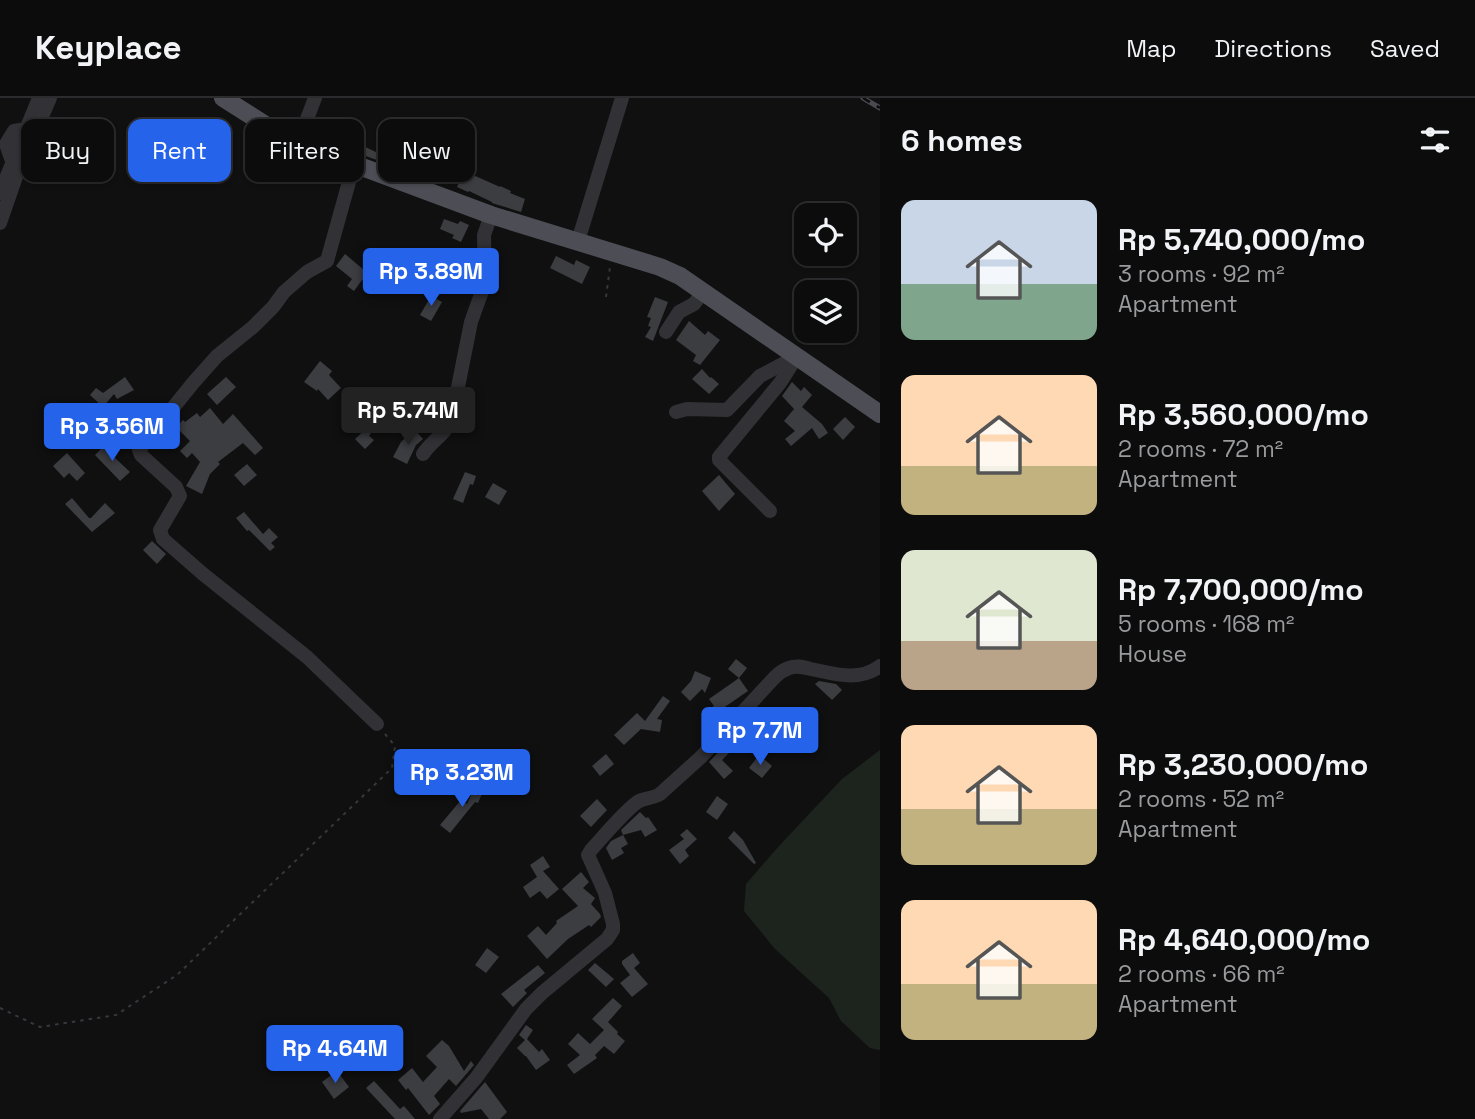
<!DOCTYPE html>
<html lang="en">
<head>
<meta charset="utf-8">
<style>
	:root { --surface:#0c0c0d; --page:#1a1a1b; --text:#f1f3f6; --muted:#9a9b9d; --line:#2c2c2e; --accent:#2563eb }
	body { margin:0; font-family:"Space Grotesk",sans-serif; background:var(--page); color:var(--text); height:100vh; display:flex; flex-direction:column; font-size:26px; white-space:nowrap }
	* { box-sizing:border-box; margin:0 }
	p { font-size:23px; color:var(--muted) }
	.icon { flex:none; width:38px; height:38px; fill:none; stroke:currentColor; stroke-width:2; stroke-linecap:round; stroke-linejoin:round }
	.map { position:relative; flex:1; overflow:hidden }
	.sheet { display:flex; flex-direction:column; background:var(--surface); width:595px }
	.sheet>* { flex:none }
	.banner { position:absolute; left:21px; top:21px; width:665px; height:63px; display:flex; gap:14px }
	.buttons { position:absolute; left:794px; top:105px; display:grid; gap:14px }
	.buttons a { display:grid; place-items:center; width:63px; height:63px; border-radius:14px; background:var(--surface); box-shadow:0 2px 5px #0004,0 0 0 2px var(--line); font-size:35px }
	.price { position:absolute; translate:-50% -60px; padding:0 16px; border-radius:7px; background:var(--accent); color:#fff; font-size:23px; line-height:46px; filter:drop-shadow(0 2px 4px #0008) }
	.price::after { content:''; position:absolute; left:50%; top:42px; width:21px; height:16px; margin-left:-10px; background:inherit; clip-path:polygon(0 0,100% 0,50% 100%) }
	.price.current { background:#222; color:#fff }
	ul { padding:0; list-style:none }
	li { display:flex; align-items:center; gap:21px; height:175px; padding:0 21px }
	li span { display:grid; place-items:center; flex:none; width:196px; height:140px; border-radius:14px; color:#555 }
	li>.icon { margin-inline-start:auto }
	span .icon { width:84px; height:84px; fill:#fffc; stroke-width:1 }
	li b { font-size:30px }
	h2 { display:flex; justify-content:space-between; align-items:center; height:84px; padding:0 21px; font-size:30px }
	.chip { padding:0 24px; border-radius:14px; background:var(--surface); box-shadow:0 2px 5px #0004,0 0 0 2px var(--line); font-size:24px; line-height:63px }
	.chip.current { background:var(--accent); color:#fff }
	header { display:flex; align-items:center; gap:42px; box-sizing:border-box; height:98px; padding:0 35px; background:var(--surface); border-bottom:2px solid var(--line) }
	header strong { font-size:33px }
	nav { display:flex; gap:38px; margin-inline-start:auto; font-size:24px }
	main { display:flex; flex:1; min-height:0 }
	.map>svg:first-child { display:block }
	.green { fill:#1d241e }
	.building { fill:#3c3d41 }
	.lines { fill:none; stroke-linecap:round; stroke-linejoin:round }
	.path { stroke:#37383d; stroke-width:2; stroke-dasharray:3.5 5; stroke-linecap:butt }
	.minor { stroke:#313136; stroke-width:14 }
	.major { stroke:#4d4e55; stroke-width:18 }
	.rail-casing { stroke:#4a4b51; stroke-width:5 }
	.rail { stroke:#0b0b0c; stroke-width:2.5; stroke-dasharray:8; stroke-linecap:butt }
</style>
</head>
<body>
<header>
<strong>Keyplace</strong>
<nav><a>Map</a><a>Directions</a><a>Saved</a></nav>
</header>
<main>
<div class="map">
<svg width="880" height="1021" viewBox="0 0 880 1021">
	<rect width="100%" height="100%" fill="#101011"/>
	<polygon class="green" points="880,652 880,952 870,950 841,923 829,900 775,851 744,813 746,786 779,748 842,681"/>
	<g class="building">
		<polygon points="315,36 329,39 330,36 338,38 337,40 359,46 380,56 377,62 357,55 328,48 314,42"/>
		<polygon points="464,73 500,89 500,88 511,93 510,95 525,101 521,114 492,105 492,104 469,93 468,94 457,89"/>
		<polygon points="444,121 458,126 460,123 469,127 461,144 452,140 454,137 440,131"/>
		<polygon points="345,156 364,172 365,170 371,173 380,158 395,166 397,161 404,164 399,173 394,171 384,191 362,182 354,193 347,188 352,181 336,168"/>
		<polygon points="556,158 574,167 576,162 590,169 582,186 550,170"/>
		<polygon points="431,198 442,204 431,223 420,217"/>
		<polygon points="655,199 668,204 653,243 645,239 651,229 648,228 651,220 647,219"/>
		<polygon points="689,223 705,237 708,233 720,242 700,267 693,263 696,257 676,242"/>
		<polygon points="320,263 332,273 329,277 341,290 328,302 318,291 317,293 304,284"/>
		<polygon points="702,271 710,280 711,279 719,286 709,296 692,281"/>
		<polygon points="125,279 134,292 117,301 114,296 103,309 90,297 96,290 103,295"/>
		<polygon points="226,279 236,289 217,307 207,296"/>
		<polygon points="792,284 801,293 804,289 812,297 802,309 822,326 828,335 819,341 812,330 791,348 785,341 795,333 784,323 794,311 782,298"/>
		<polygon points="210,310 223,326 233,316 263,350 255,357 243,345 218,364 220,366 210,376 202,396 186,388 200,364 192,355 187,360 180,353 190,343 176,329 183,322 185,324 197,315 200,319"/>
		<polygon points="366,313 375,321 377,319 380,321 369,338 374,342 365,351 355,341 368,329 359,323"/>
		<polygon points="95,316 103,326 89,338 80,328"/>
		<polygon points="845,319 855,329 843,342 833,331"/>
		<polygon points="414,331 423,341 416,347 407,366 393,359 401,344"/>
		<polygon points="105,347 115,357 114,359 130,374 120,383 95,357"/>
		<polygon points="67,355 85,375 77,383 69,375 64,380 53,368"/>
		<polygon points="247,366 257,377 244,388 234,377"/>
		<polygon points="465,374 476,378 473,387 470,386 463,405 453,401"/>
		<polygon points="719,377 735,396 719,413 702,393"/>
		<polygon points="493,385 507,393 499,407 485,399"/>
		<polygon points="72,400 89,420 91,420 105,405 115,415 92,434 65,406"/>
		<polygon points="244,414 263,436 269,430 278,439 271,445 275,449 270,453 249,432 247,433 236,420"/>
		<polygon points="152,443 166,456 157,466 143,452"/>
		<polygon points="736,561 747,570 739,580 748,593 716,615 719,620 713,624 703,615 714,608 709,601 739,580 728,571"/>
		<polygon points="695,573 711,580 705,595 702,591 690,603 681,594 691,583"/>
		<polygon points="819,583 836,586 842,592 832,602 815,586"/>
		<polygon points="663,598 670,603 657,621 662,622 660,634 641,631 624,647 614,637 637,615 645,623"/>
		<polygon points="741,630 747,637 722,662 733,673 724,681 709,664"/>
		<polygon points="606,656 614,666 600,678 592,668"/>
		<polygon points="759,657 772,668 762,680 749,670"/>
		<polygon points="476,685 485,689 478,705 475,704 450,735 440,727 461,702 467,706"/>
		<polygon points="717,698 728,706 717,722 706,714"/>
		<polygon points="597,701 607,712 591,729 580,718"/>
		<polygon points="640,714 646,720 648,719 657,732 645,739 641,732 623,737 628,746 621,750 624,755 612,762 606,750 611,743 623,737 621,732"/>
		<polygon points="687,731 697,741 685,752 689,758 680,766 669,752 684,741 680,737"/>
		<polygon points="734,733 743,742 756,765 754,766 728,740"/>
		<polygon points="543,758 550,769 543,773 559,791 547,801 540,793 530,800 523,789 537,779 530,767"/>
		<polygon points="581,774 589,784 583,790 595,800 591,806 600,816 601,819 591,829 589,827 568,841 547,861 527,838 538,828 546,837 557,825 556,823 578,808 562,791"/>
		<polygon points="487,850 499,859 486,875 475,867"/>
		<polygon points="633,855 640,865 634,870 648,886 632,899 620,885 630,877 622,866 622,863"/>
		<polygon points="595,865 614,881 606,889 588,872"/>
		<polygon points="538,867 545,875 524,892 527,895 513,909 501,896"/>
		<polygon points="613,900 622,908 608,924 618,934 617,936 625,943 614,956 604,948 595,957 597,960 574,976 567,967 580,957 568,946 578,935 590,946 604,932 592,921"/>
		<polygon points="526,927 533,932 527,941 539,954 542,951 550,962 536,972 526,958 525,958 517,950 525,942 519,937"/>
		<polygon points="442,942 449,948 464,973 471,963 474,967 456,988 449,981 434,998 440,1006 429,1017 408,990 406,992 398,982 412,970 423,984 437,969 426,958"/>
		<polygon points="337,973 349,989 334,1001 322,984"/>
		<polygon points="374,983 400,1011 404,1008 415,1021 395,1021 366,990"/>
		<polygon points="485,984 507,1014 500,1021 489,1021 481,1011 461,1015 460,1013"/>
	</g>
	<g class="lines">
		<g class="path">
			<polyline points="606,199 610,169"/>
			<polyline points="0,910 40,929 116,917 177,877 392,670 395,648 385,636"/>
		</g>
		<g class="minor">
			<polyline points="297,47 315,0"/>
			<polyline points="12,63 6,46 14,33 26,31"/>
			<polyline points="354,66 327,163 307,174 284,194 273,209 253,229 217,258 193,285 139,352 141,357 176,389 180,398 160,432 163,441 203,476 307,559 377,626"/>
			<polyline points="0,95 39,0"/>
			<polyline points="0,125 17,76 50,0"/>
			<polyline points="578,143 622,0"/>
			<polyline points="666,234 679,214 694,206 703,194"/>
			<polyline points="676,314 687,311 727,312 760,278 796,259"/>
			<path d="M423,356C433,341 446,337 452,319L471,224L485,185L484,137L491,117"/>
			<polyline points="770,413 719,362 719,359 780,285 797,258"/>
			<path d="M440,1021L476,980L526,911L542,895L607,841L613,832V826L605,795L588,757L591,752C602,740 626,711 639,703C646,700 654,700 660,696L701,659L775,579C779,575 783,572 789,570C796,567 803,569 811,571C835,576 859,584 880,568"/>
		</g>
		<polyline class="major" points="223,0 297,47 324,59 354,66 491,117 660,169 680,178 880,316"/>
		<defs>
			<polyline id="rail" points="863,0 880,10"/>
		</defs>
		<use href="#rail" class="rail-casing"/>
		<use href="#rail" class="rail"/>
	</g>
</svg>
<div class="buttons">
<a><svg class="icon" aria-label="locate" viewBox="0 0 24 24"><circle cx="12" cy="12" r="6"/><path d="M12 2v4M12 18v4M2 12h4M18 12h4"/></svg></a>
<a><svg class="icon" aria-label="layers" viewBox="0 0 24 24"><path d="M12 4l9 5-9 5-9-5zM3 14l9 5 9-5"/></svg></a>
</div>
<b class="price" style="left:431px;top:210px">Rp 3.89M</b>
<b class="price current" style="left:408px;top:349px">Rp 5.74M</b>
<b class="price" style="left:112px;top:365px">Rp 3.56M</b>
<b class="price" style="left:760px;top:669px">Rp 7.7M</b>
<b class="price" style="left:462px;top:711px">Rp 3.23M</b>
<b class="price" style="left:335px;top:987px">Rp 4.64M</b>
<div class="banner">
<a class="chip">Buy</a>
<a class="chip current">Rent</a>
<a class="chip">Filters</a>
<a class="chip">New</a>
</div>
</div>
<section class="sheet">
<h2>6 homes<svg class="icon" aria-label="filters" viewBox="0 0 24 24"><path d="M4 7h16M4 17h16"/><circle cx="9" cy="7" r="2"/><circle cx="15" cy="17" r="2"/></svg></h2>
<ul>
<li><span style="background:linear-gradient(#c9d6e8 60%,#7fa58c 0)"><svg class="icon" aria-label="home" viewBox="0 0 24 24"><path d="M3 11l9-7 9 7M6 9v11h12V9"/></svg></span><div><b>Rp 5,740,000/mo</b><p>3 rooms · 92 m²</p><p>Apartment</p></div></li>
<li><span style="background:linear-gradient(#ffd9b3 65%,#c2b280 0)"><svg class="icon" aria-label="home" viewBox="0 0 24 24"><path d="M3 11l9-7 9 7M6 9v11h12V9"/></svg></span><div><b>Rp 3,560,000/mo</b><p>2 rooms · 72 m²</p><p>Apartment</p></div></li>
<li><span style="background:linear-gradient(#dfe7d0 65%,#b9a48a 0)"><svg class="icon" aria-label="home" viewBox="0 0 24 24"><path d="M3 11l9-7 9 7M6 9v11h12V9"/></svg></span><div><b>Rp 7,700,000/mo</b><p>5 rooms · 168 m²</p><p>House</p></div></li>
<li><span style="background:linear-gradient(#ffd9b3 60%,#c2b280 0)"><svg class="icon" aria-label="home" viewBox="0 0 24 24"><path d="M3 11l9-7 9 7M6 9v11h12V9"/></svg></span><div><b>Rp 3,230,000/mo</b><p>2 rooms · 52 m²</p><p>Apartment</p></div></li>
<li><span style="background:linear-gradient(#ffd9b3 60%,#c2b280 0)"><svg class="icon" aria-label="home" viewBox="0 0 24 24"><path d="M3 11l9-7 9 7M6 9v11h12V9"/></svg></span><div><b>Rp 4,640,000/mo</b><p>2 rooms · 66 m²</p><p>Apartment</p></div></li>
</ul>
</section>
</main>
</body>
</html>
